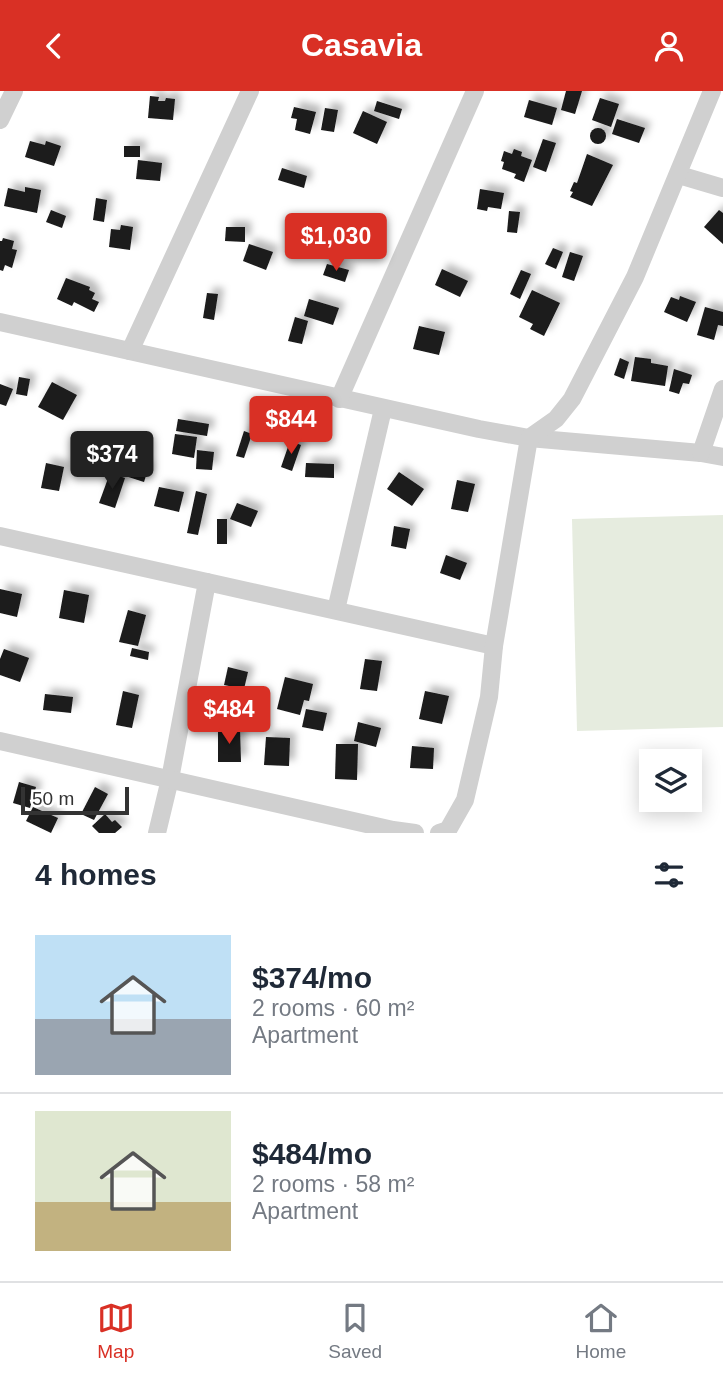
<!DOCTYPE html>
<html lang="en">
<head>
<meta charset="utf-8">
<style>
	:root { --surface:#fff; --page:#f2f2f3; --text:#1f2937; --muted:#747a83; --line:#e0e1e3; --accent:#d93025 }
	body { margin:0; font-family:Helvetica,sans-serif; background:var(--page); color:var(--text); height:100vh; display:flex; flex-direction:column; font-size:26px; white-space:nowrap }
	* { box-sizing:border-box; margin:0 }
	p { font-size:23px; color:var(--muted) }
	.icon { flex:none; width:38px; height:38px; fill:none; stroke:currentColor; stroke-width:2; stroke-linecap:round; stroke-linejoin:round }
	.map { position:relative; height:742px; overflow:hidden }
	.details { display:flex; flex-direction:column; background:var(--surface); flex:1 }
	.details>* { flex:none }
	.buttons { position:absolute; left:639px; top:658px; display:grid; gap:14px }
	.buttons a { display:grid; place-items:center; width:63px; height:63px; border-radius:0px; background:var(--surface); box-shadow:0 4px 18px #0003; font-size:35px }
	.scale { position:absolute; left:21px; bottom:18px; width:108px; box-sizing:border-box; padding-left:7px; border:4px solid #333; border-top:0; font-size:19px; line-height:24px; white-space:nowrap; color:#333; -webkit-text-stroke:5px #fff; paint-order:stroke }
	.price { position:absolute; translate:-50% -60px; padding:0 16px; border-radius:7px; background:var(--accent); color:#fff; font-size:23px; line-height:46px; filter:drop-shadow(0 2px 4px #0008) }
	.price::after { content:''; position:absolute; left:50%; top:42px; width:21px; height:16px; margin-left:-10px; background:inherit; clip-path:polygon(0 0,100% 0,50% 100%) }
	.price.on { background:#222; color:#fff }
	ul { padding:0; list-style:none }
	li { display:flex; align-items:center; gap:21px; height:175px; padding:0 35px }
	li+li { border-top:2px solid var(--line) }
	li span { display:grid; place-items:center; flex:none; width:196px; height:140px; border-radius:0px; color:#555 }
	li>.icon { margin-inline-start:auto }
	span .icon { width:84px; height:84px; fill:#fffc; stroke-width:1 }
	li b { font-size:30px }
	h2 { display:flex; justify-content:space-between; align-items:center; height:84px; padding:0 35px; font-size:30px }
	header { display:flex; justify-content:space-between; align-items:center; height:91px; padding:0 35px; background:var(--accent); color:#fff; font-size:32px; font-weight:700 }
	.tab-bar { display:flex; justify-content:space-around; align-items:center; height:98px; border-top:2px solid var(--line); background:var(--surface); font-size:19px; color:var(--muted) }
	.tab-bar a { display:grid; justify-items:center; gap:4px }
	.tab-bar .on { color:var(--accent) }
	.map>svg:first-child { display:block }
	.green { fill:#e6ecdf }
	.building { fill:#1a1a1a; filter:url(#shadow) }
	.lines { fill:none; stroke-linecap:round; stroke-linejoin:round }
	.minor { stroke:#d0d0d0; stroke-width:18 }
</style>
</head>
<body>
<header><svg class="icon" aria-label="back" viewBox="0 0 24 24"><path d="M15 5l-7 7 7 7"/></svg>Casavia<svg class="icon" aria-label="person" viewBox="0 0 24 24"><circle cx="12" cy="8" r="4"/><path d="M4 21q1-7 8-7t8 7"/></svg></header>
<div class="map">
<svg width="723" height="742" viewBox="0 0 723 742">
	<defs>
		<filter id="shadow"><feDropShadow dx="6" dy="-6" stdDeviation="3.5" flood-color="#0004"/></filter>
	</defs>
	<rect width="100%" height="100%" fill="#fff"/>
	<polygon class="green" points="723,424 723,636 577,640 572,428"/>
	<g class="building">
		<polygon points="566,0 582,0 575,23 561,19"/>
		<polygon points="150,5 159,6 158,10 165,10 166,7 175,8 173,29 148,27"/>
		<polygon points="600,7 619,13 611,36 592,29"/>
		<polygon points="529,9 557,17 552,34 524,26"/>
		<polygon points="377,10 402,18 399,28 374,20"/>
		<polygon points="294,16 316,21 310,43 295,39 297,28 291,27"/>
		<polygon points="325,17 338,19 334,41 321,39"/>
		<polygon points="363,20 387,31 377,53 353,42"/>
		<polygon points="617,28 645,37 639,52 612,43"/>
		<circle cx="598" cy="45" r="8"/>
		<polygon points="543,48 556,52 546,81 533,76"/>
		<polygon points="30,50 45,54 46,50 61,55 54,75 25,66"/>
		<rect x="124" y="55" width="16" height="11"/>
		<polygon points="514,58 522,61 521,65 532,69 524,91 514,87 516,83 502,78 504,71 501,70 504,60 512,63"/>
		<polygon points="587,63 613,74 592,115 570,106 573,101 570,100 574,91 577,92"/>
		<polygon points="138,69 162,72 160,90 136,88"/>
		<polygon points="282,77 307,85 304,97 278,89"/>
		<polygon points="25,96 41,99 37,122 4,115 8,97 25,101"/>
		<polygon points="480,98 504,102 501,118 488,116 487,120 477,118"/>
		<polygon points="96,107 107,109 104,131 93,129"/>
		<polygon points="51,119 66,125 62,137 46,131"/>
		<polygon points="719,119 723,122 723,153 704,136"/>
		<polygon points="509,120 520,121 517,142 507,141"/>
		<polygon points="121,134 133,136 130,159 109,156 111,138 120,139"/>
		<polygon points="226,136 245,136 245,151 225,150"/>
		<polygon points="317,145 327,147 322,168 313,166"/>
		<polygon points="3,147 14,150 12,158 17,159 12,177 5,174 3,180 0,179 0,150 2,150"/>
		<polygon points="249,153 273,161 266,179 243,170"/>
		<polygon points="553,157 563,161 556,178 545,173"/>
		<polygon points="570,161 583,165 574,190 562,186"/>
		<polygon points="327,173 349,179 345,191 323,184"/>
		<polygon points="442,178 468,190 460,206 435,194"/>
		<polygon points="521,179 531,183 520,208 510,203"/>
		<polygon points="66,187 90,196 89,199 95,202 92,208 99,211 94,221 74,211 72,215 57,208"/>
		<polygon points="532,199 560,212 544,245 530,238 533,233 519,226"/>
		<polygon points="207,202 218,203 214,229 203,227"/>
		<polygon points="680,205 696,211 687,231 664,221 671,206 679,209"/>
		<polygon points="309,208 339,217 333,234 304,225"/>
		<polygon points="705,216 723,221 723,235 718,234 714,249 697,244"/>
		<polygon points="295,226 308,230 302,253 288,250"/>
		<polygon points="419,235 445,241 439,264 413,258"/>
		<polygon points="635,266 651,268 651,272 668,275 665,295 631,290"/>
		<polygon points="620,267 629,271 624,288 614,284"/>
		<polygon points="674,278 692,284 689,293 683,292 679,303 669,300"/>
		<polygon points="19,286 30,288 27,305 16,303"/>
		<polygon points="52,291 77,304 63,329 38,316"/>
		<polygon points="0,293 13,298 6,315 0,313"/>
		<polygon points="178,328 209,333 207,345 176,340"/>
		<polygon points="244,340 252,343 244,367 236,365"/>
		<polygon points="175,343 197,346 194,367 172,363"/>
		<polygon points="290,350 301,354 292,380 281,376"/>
		<polygon points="197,359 214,361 212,379 196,378"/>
		<polygon points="123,370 148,378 144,391 119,383"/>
		<polygon points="46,372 64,376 59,400 41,397"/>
		<polygon points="306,372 334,373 334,387 305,386"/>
		<polygon points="399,381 424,398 412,415 387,398"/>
		<polygon points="110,382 125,387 115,417 99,412"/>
		<polygon points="457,389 475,393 468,421 451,418"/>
		<polygon points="159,396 184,401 179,421 154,415"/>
		<polygon points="196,400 207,403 198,444 187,442"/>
		<polygon points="237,412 258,420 251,436 230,428"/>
		<rect x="217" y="428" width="10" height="25"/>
		<polygon points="394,435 410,438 406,458 391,455"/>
		<polygon points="446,464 467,472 460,489 440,482"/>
		<polygon points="0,498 22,503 17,526 0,522"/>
		<polygon points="64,499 89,504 84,532 59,527"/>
		<polygon points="128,519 146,524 138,555 119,551"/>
		<polygon points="132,557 149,561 148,569 130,565"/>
		<polygon points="4,558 29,567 20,591 0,584 0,568"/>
		<polygon points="365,568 382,570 377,600 360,598"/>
		<polygon points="228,576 248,581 244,598 224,594"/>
		<polygon points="285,586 313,593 309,610 304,609 300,624 277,618"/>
		<polygon points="123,600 139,604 132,637 116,634"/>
		<polygon points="425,600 449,605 442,633 419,628"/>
		<polygon points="45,603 73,606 71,622 43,619"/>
		<polygon points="306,618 327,622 323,640 302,636"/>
		<polygon points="358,631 381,637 376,656 354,650"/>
		<polygon points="218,638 240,638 241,671 218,671"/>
		<polygon points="266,646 290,647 289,675 264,674"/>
		<polygon points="336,653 358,653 357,689 335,688"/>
		<polygon points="412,655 434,657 433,678 410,677"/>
		<polygon points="19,691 36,696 30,717 13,712"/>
		<polygon points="95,696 108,703 94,729 81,723"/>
		<polygon points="33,716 58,727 51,742 26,730"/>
		<polygon points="105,723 112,731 115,729 122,736 115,742 99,742 92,735"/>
	</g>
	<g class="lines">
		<g class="minor">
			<polyline points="0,29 14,0"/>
			<polyline points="679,84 723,97"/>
			<polyline points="0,231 479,338 529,347 701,362 723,366"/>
			<polyline points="130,260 250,0"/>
			<polyline points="339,308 475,0"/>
			<polyline points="701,362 723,298"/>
			<polyline points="0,445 207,491 170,688 157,742"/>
			<polyline points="207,491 494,555 529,347 556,328 572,308 635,186 712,0"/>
			<polyline points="336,519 383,318"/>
			<polyline points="0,650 393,739 415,742"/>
			<polyline points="439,742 448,739 465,709 489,606 494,555"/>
		</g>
	</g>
</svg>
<div class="buttons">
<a><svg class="icon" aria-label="layers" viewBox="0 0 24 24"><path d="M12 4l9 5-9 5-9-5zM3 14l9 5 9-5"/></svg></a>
</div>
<div class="scale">50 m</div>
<b class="price" style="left:336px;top:182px">$1,030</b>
<b class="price" style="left:291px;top:365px">$844</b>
<b class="price on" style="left:112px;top:400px">$374</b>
<b class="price" style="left:229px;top:655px">$484</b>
</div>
<section class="details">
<h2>4 homes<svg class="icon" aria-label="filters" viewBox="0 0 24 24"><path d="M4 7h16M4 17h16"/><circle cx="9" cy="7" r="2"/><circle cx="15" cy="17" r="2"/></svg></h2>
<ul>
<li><span style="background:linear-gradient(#bfe0f5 60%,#9aa5b1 0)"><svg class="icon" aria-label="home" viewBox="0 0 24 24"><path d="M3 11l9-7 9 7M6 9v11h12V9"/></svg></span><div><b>$374/mo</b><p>2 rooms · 60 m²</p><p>Apartment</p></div></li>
<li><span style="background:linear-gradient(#dfe7d0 65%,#c2b280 0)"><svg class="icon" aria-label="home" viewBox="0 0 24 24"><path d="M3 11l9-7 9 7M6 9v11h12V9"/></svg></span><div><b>$484/mo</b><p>2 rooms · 58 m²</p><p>Apartment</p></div></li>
</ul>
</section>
<nav class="tab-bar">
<a class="on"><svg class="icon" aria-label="map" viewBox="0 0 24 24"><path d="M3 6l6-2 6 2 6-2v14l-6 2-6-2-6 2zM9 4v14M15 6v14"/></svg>Map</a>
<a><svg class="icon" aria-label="saved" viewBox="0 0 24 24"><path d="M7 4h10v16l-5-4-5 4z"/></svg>Saved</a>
<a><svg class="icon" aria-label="home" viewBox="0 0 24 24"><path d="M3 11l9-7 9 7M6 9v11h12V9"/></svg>Home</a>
</nav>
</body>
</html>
